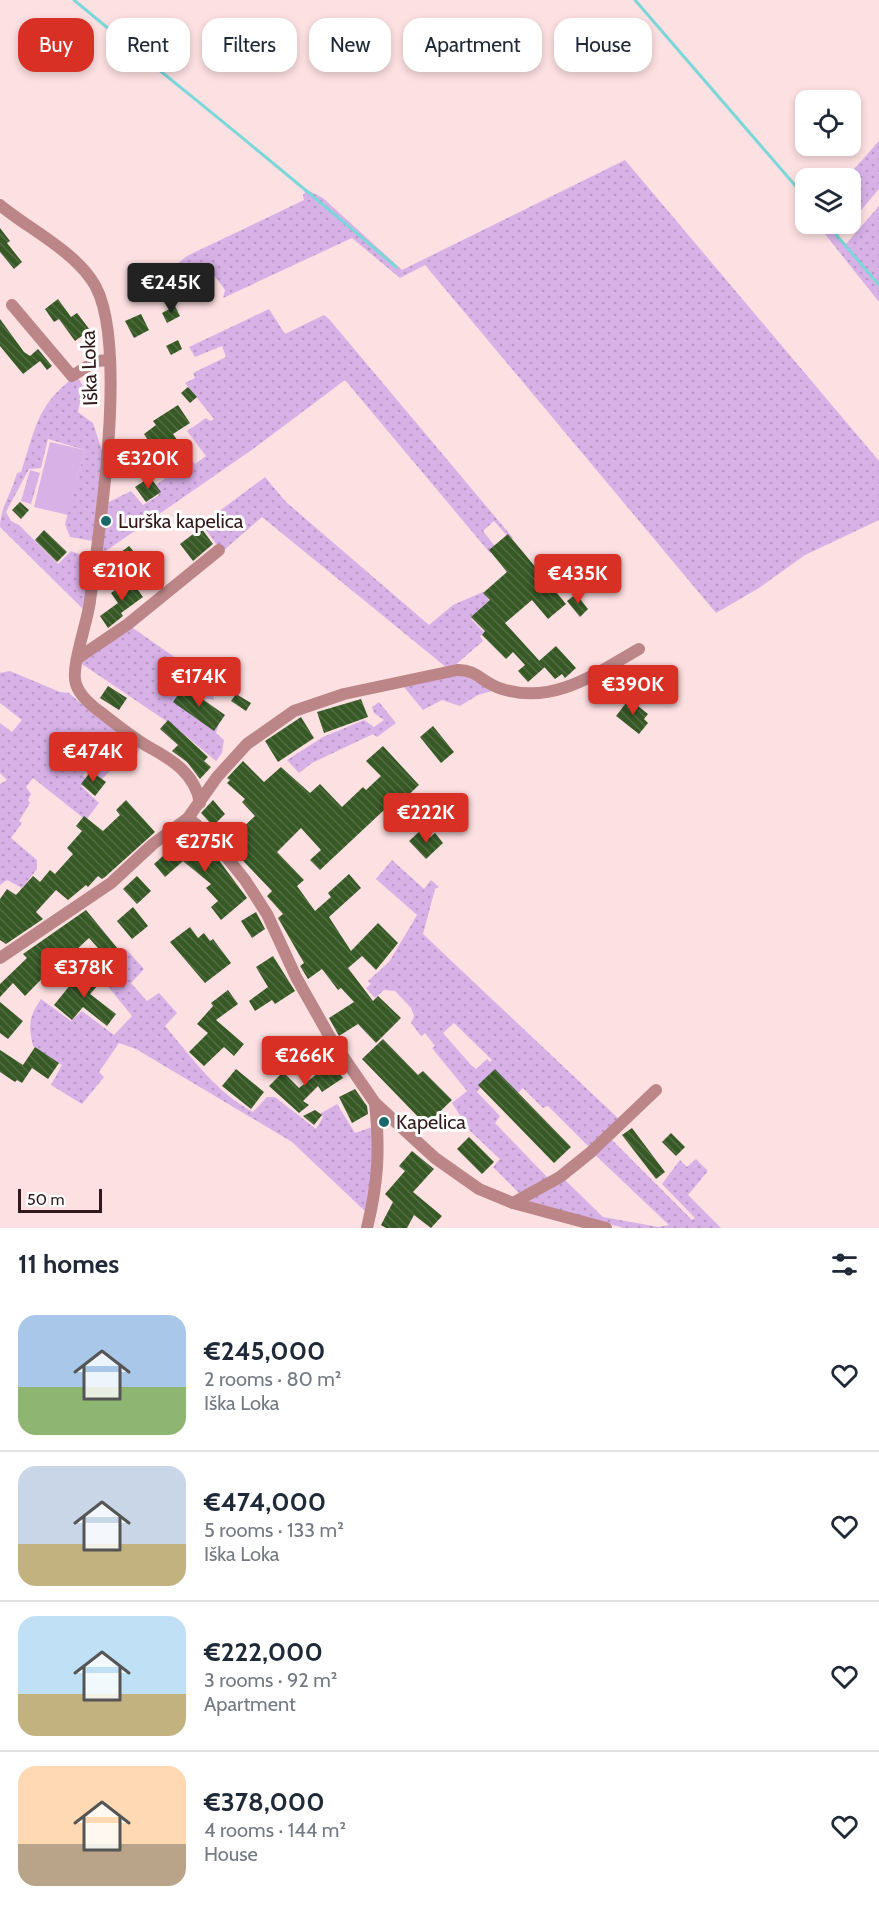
<!DOCTYPE html>
<html lang="en">
<head>
<meta charset="utf-8">
<style>
	:root { --surface:#fff; --page:#f2f2f3; --text:#1f2937; --muted:#747a83; --line:#e0e1e3; --accent:#d93025 }
	body { margin:0; font-family:Cabin,sans-serif; background:var(--page); color:var(--text); height:100vh; display:flex; flex-direction:column; font-size:22px; white-space:nowrap }
	* { box-sizing:border-box; margin:0 }
	p { font-size:20px; color:var(--muted) }
	.icon { flex:none; width:33px; height:33px; fill:none; stroke:currentColor; stroke-width:2; stroke-linecap:round; stroke-linejoin:round }
	.map { position:relative; height:1228px; overflow:hidden }
	.details { display:flex; flex-direction:column; background:var(--surface); flex:1 }
	.details>* { flex:none }
	.banner { position:absolute; left:18px; top:18px; width:843px; height:54px; display:flex; gap:12px }
	.fabs { position:absolute; left:795px; top:90px; display:grid; gap:12px }
	.fabs a { display:grid; place-items:center; width:66px; height:66px; border-radius:12px; background:var(--surface); box-shadow:0 3px 9px #0003; font-size:30px }
	.scale { position:absolute; left:18px; bottom:15px; width:84px; box-sizing:border-box; padding-left:6px; border:3px solid #32191b; border-top:0; font-size:16px; line-height:21px; white-space:nowrap; color:#32191b; -webkit-text-stroke:4px #fff; paint-order:stroke }
	.price { position:absolute; translate:-50% -51px; padding:0 14px; border-radius:6px; background:var(--accent); color:#fff; font-size:20px; line-height:39px; filter:drop-shadow(0 2px 3px #0008) }
	.price::after { content:''; position:absolute; left:50%; top:36px; width:18px; height:14px; margin-left:-9px; background:inherit; clip-path:polygon(0 0,100% 0,50% 100%) }
	.price.selected { background:#222; color:#fff }
	ul { padding:0; list-style:none }
	li { display:flex; align-items:center; gap:18px; height:150px; padding:0 18px }
	li+li { border-top:2px solid var(--line) }
	li span { display:grid; place-items:center; flex:none; width:168px; height:120px; border-radius:18px; color:#555 }
	li>.icon { margin-inline-start:auto }
	span .icon { width:72px; height:72px; fill:#fffc; stroke-width:1 }
	li b { font-size:26px }
	h2 { display:flex; justify-content:space-between; align-items:center; height:72px; padding:0 18px; font-size:26px }
	.tag { padding:0 21px; border-radius:18px; background:var(--surface); box-shadow:0 3px 9px #0003; font-size:21px; line-height:54px }
	.tag.selected { background:var(--accent); color:#fff }
	.map>svg:first-child { display:block }
	.grass { fill:url(#grass-dots); fill-rule:evenodd }
	.park { fill:url(#park-crowns) }
	.pitch { fill:#d8b1e7 }
	.lines { fill:none; stroke-linecap:round; stroke-linejoin:round }
	.stream { stroke:#7bd7d8; stroke-width:3 }
	.building { fill:url(#building-back-hatch) }
	.minor { stroke:#bc8688; stroke-width:12 }
	.poi-dot { fill:#1b686a; stroke:#fff; stroke-width:2 }
	.labels { text-anchor:middle; stroke-width:6; stroke-linejoin:round; paint-order:stroke }
	.street-label { font-size:20px; fill:#32191b; stroke:#fff }
	.poi-label { font-size:20px; fill:#32191b; stroke:#fff; text-anchor:start }
</style>
</head>
<body>
<div class="map">
<svg width="879" height="1228" viewBox="0 0 879 1228">
	<defs>
		<pattern id="grass-dots" width="8" height="8" patternUnits="userSpaceOnUse" patternTransform="scale(1.5)"><rect width="8" height="8" fill="#d8b1e7"/><path d="M2 2h.1M6 6h.1" fill="none" stroke="#ba98c6" stroke-width="1.8" stroke-linecap="round"/></pattern>
		<pattern id="park-crowns" width="20" height="18" patternUnits="userSpaceOnUse" patternTransform="scale(1.5)"><rect width="20" height="18" fill="#d8b1e7"/><path d="M2 6a3 3 0 1 1 6 0M12 15a3 3 0 1 1 6 0" fill="none" stroke="#ba98c6"/></pattern>
		<pattern id="building-back-hatch" width="6" height="6" patternUnits="userSpaceOnUse" patternTransform="scale(1.5)"><rect width="6" height="6" fill="#365926"/><path d="M-1 5l2 2M0 0l6 6M5-1l2 2" fill="none" stroke="#526c44"/></pattern>
	</defs>
	<rect width="100%" height="100%" fill="#fde0e1"/>
	<g class="grass">
		<polygon points="879,141 879,189 851,222 850,178 846,178"/>
		<polygon points="625,160 879,461 879,520 805,555 759,588 716,613 425,265 400,278 352,238 223,298 225,290 214,275 188,278 181,283 179,277 185,271 177,264 187,256 304,200 303,195 307,190 323,198 402,270"/>
		<polygon points="879,206 879,302 817,224 849,224 838,236 846,244"/>
		<polygon points="269,309 285,334 324,315 329,319 513,538 509,538 494,521 483,531 497,549 490,553 345,380 253,449 100,555 105,504 131,491 143,505 159,495 155,486 190,459 195,464 206,456 187,431 206,418 210,421 214,419 185,383 195,378 193,373 226,357 222,346 195,357 189,347"/>
		<path d="M73,378H78L83,386L78,412L93,423L102,451L93,541L70,537L65,524L85,450L48,439L41,468L29,469L6,512L11,521L19,525L58,564L71,551L90,558C87,575 87,592 84,610L0,527C0,508 12,492 17,473L21,472C35,431 36,406 73,378Z"/>
		<polygon points="265,477 286,502 429,625 453,605 483,592 490,602 471,619 485,633 480,636 483,641 454,666 447,668 262,517 224,550 216,544 202,524"/>
		<polygon points="130,626 183,663 180,667 213,693 214,700 206,698 199,706 219,723 216,733 224,740 222,753 216,761 175,727 82,664 82,660"/>
		<polygon points="10,671 60,692 69,693 93,714 140,747 137,754 124,757 102,779 88,768 83,775 86,779 81,786 99,803 86,820 33,778 26,787 31,794 28,800 30,803 19,821 22,823 11,838 37,860 37,869 22,888 7,880 0,885 0,784 7,780 0,773 0,723 12,732 22,720 0,703 0,673"/>
		<polygon points="462,674 492,691 478,695 460,706 442,700 423,710 404,687"/>
		<polygon points="379,702 396,723 377,737 373,734 312,763 299,773 287,760 323,737 364,720 374,727 384,720 374,713 372,707"/>
		<path d="M392,860L424,889L431,880L439,887L435,889L423,934L620,1120L590,1148L548,1106L543,1108L523,1088L518,1093L486,1081L477,1092L500,1116L495,1123L549,1179L521,1195L493,1167L500,1159L470,1131L452,1103L467,1091L432,1048L435,1046L425,1033L421,1036L411,1023L414,1016L411,1008L395,991L384,990L375,998L366,988L371,984L368,981L389,962L417,915L376,879ZM454,1023L492,1060L490,1062L487,1059L476,1069L471,1065L443,1033Z"/>
		<path d="M126,949L144,969L131,983L147,1001L159,993L177,1013L165,1026C191,1057 217,1093 253,1112L267,1097H275L316,1129L323,1117L320,1114L337,1104L355,1133L372,1127L374,1134L368,1214L292,1142L136,1049L119,1043L99,1072L104,1077L82,1104L51,1085L62,1065L33,1046C28,1024 29,1017 41,999L71,1021L82,1011L114,1035L132,1016L96,972Z"/>
		<polygon points="609,1137 692,1220 695,1218 662,1184 680,1160 687,1167 696,1159 708,1171 688,1195 721,1228 624,1228 529,1202 530,1197 563,1178 603,1217 659,1227 669,1225 593,1153"/>
	</g>
	<polygon class="park" points="30,470 40,473 31,504 21,501"/>
	<polygon class="pitch" points="50,442 85,450 68,515 34,507"/>
	<g class="lines">
		<g class="stream">
			<path d="M74,0C181,89 291,175 396,267"/>
			<polyline points="635,0 806,198"/>
			<polyline points="827,224 879,285"/>
		</g>
	</g>
	<g class="building">
		<polygon points="0,228 10,241 7,243 22,262 14,269 0,252"/>
		<polygon points="181,284 188,293 175,302 168,293"/>
		<polygon points="58,299 71,317 77,313 90,330 75,341 59,319 54,322 45,309"/>
		<polygon points="175,306 180,316 167,323 162,313"/>
		<polygon points="141,314 149,330 134,338 125,321"/>
		<polygon points="0,319 24,352 30,356 38,349 52,366 47,370 40,361 23,374 0,346"/>
		<polygon points="178,340 182,349 171,355 166,346"/>
		<polygon points="188,387 197,397 190,403 181,393"/>
		<polygon points="178,405 190,423 173,434 185,451 168,463 153,440 150,443 144,434 156,425 153,421"/>
		<polygon points="150,477 161,492 146,502 135,487"/>
		<polygon points="20,502 29,510 21,519 12,510"/>
		<polygon points="201,528 213,544 193,561 180,544"/>
		<polygon points="44,530 67,552 57,562 35,540"/>
		<polygon points="508,534 566,604 548,619 532,600 505,623 545,667 528,682 518,671 525,665 513,652 506,659 482,635 485,631 471,617 490,600 483,593 507,572 489,550"/>
		<polygon points="129,546 140,559 122,573 112,559"/>
		<polygon points="130,579 143,597 121,613 123,616 108,628 100,616 118,603 111,593"/>
		<polygon points="576,594 588,609 580,617 567,601"/>
		<polygon points="556,646 576,668 565,678 562,674 555,679 539,661"/>
		<polygon points="108,686 127,698 119,710 100,698"/>
		<polygon points="184,686 225,715 214,731 173,702"/>
		<polygon points="236,694 251,703 246,711 231,701"/>
		<polygon points="361,699 368,717 324,733 317,712"/>
		<polygon points="629,699 648,714 644,719 648,723 639,734 616,716"/>
		<polygon points="301,717 314,738 278,762 265,741"/>
		<polygon points="168,720 208,757 204,761 211,767 200,779 187,762 172,751 178,745 160,729"/>
		<polygon points="433,726 454,752 441,763 420,737"/>
		<polygon points="383,746 419,785 403,800 399,796 320,870 310,860 321,850 301,828 277,852 304,880 297,886 315,911 331,897 328,893 349,874 361,888 329,917 351,951 378,923 398,943 376,970 362,956 348,968 373,1001 378,996 401,1018 376,1043 358,1024 339,1036 329,1018 354,1002 341,988 338,990 322,969 308,979 300,966 304,963 278,918 283,914 267,896 272,891 226,843 255,816 242,802 245,799 227,783 230,780 227,778 243,761 264,782 281,767 310,793 320,784 342,807 363,787 366,790 381,776 366,761"/>
		<polygon points="91,771 106,782 95,796 81,784"/>
		<polygon points="126,800 155,832 105,877 102,879 98,876 88,887 86,885 68,900 56,890 36,912 43,919 6,944 0,940 0,899 7,889 16,895 33,876 40,882 50,870 55,874 73,854 67,848 82,831 76,826 84,816 103,831 120,815 116,810"/>
		<polygon points="213,800 225,814 213,826 201,813"/>
		<polygon points="421,830 429,838 435,833 443,843 426,859 409,841"/>
		<polygon points="186,832 218,859 247,898 221,920 211,907 218,901 206,888 211,884 183,861 165,877 154,864 164,855 166,856"/>
		<polygon points="137,876 151,891 137,904 123,889"/>
		<polygon points="133,907 148,926 132,939 117,921"/>
		<polygon points="86,910 118,949 107,958 89,938 74,952 73,950 63,957 25,996 13,983 0,997 0,984 27,958 23,954"/>
		<polygon points="256,912 265,929 252,938 241,921"/>
		<polygon points="190,927 198,938 204,933 210,941 213,939 231,963 205,983 170,942"/>
		<polygon points="273,956 295,991 275,1004 272,1000 255,1011 249,1001 268,987 256,967"/>
		<polygon points="84,968 100,983 90,994 116,1014 107,1026 83,1007 72,1020 54,1005"/>
		<polygon points="228,990 238,1004 216,1020 244,1044 234,1056 224,1047 204,1066 189,1052 208,1033 197,1024 213,1006 211,1003"/>
		<polygon points="0,1002 23,1021 8,1039 0,1033"/>
		<polygon points="383,1039 418,1075 423,1071 452,1100 426,1125 362,1059"/>
		<polygon points="35,1047 59,1063 48,1079 32,1068 22,1083 17,1080 15,1082 0,1072 0,1050 23,1065"/>
		<polygon points="331,1063 343,1078 322,1092 318,1086 303,1101 309,1105 299,1113 269,1086 283,1072 299,1088"/>
		<polygon points="236,1069 264,1092 251,1109 222,1086"/>
		<polygon points="495,1069 571,1147 554,1163 478,1085"/>
		<polygon points="355,1089 367,1106 368,1114 352,1123 339,1097"/>
		<polygon points="315,1110 322,1115 314,1125 303,1116"/>
		<polygon points="632,1128 665,1172 656,1179 622,1135"/>
		<polygon points="671,1133 685,1147 676,1156 662,1142"/>
		<polygon points="469,1137 494,1162 482,1174 457,1149"/>
		<polygon points="412,1151 434,1169 413,1192 442,1216 431,1228 414,1215 407,1228 386,1228 381,1225 393,1202 385,1194 405,1171 399,1166"/>
	</g>
	<g class="lines">
		<g class="minor">
			<path d="M0,205C29,229 69,248 91,279C131,332 99,532 90,601C88,621 70,668 76,684C80,697 93,707 103,714C117,725 132,737 147,746C171,759 195,773 200,803"/>
			<polyline points="12,305 72,376 96,361 110,360"/>
			<polyline points="78,658 128,624 219,550"/>
			<path d="M188,818L217,777L247,744L294,711L344,694L457,670C476,669 484,684 502,689C554,705 595,674 639,649"/>
			<polyline points="0,958 111,883 153,844 188,818 208,834 245,880 267,914 296,977 331,1039 375,1103 435,1158 479,1189 513,1203 606,1228"/>
			<polyline points="513,1203 560,1177 591,1152 656,1090"/>
			<path d="M367,1228C378,1183 380,1150 375,1103"/>
		</g>
	</g>
	<g class="poi-dot">
		<circle cx="106" cy="521" r="6"/>
		<circle cx="384" cy="1122" r="6"/>
	</g>
	<g class="labels">
		<g class="street-label">
			<text transform="translate(89 368) rotate(-92)" y="7">Iška Loka</text>
		</g>
		<g class="poi-label">
			<text x="118" y="528">Lurška kapelica</text>
			<text x="396" y="1129">Kapelica</text>
		</g>
	</g>
</svg>
<div class="fabs">
<a><svg class="icon" aria-label="locate" viewBox="0 0 24 24"><circle cx="12" cy="12" r="6"/><path d="M12 2v4M12 18v4M2 12h4M18 12h4"/></svg></a>
<a><svg class="icon" aria-label="layers" viewBox="0 0 24 24"><path d="M12 4l9 5-9 5-9-5zM3 14l9 5 9-5"/></svg></a>
</div>
<div class="scale">50 m</div>
<b class="price selected" style="left:171px;top:314px">€245K</b>
<b class="price" style="left:148px;top:490px">€320K</b>
<b class="price" style="left:122px;top:602px">€210K</b>
<b class="price" style="left:578px;top:605px">€435K</b>
<b class="price" style="left:199px;top:708px">€174K</b>
<b class="price" style="left:633px;top:716px">€390K</b>
<b class="price" style="left:93px;top:783px">€474K</b>
<b class="price" style="left:426px;top:844px">€222K</b>
<b class="price" style="left:205px;top:873px">€275K</b>
<b class="price" style="left:84px;top:999px">€378K</b>
<b class="price" style="left:305px;top:1087px">€266K</b>
<div class="banner">
<a class="tag selected">Buy</a>
<a class="tag">Rent</a>
<a class="tag">Filters</a>
<a class="tag">New</a>
<a class="tag">Apartment</a>
<a class="tag">House</a>
</div>
</div>
<section class="details">
<h2>11 homes<svg class="icon" aria-label="filters" viewBox="0 0 24 24"><path d="M4 7h16M4 17h16"/><circle cx="9" cy="7" r="2"/><circle cx="15" cy="17" r="2"/></svg></h2>
<ul>
<li><span style="background:linear-gradient(#a9c7e8 60%,#8fb573 0)"><svg class="icon" aria-label="home" viewBox="0 0 24 24"><path d="M3 11l9-7 9 7M6 9v11h12V9"/></svg></span><div><b>€245,000</b><p>2 rooms · 80 m²</p><p>Iška Loka</p></div><svg class="icon" aria-label="heart" viewBox="0 0 24 24"><path d="M12 20l-8-8c-3-5 5-10 8-4 3-6 11-1 8 4z"/></svg></li>
<li><span style="background:linear-gradient(#c9d6e8 65%,#c2b280 0)"><svg class="icon" aria-label="home" viewBox="0 0 24 24"><path d="M3 11l9-7 9 7M6 9v11h12V9"/></svg></span><div><b>€474,000</b><p>5 rooms · 133 m²</p><p>Iška Loka</p></div><svg class="icon" aria-label="heart" viewBox="0 0 24 24"><path d="M12 20l-8-8c-3-5 5-10 8-4 3-6 11-1 8 4z"/></svg></li>
<li><span style="background:linear-gradient(#bfe0f5 65%,#c2b280 0)"><svg class="icon" aria-label="home" viewBox="0 0 24 24"><path d="M3 11l9-7 9 7M6 9v11h12V9"/></svg></span><div><b>€222,000</b><p>3 rooms · 92 m²</p><p>Apartment</p></div><svg class="icon" aria-label="heart" viewBox="0 0 24 24"><path d="M12 20l-8-8c-3-5 5-10 8-4 3-6 11-1 8 4z"/></svg></li>
<li><span style="background:linear-gradient(#ffd9b3 65%,#b9a48a 0)"><svg class="icon" aria-label="home" viewBox="0 0 24 24"><path d="M3 11l9-7 9 7M6 9v11h12V9"/></svg></span><div><b>€378,000</b><p>4 rooms · 144 m²</p><p>House</p></div><svg class="icon" aria-label="heart" viewBox="0 0 24 24"><path d="M12 20l-8-8c-3-5 5-10 8-4 3-6 11-1 8 4z"/></svg></li>
</ul>
</section>
</body>
</html>
